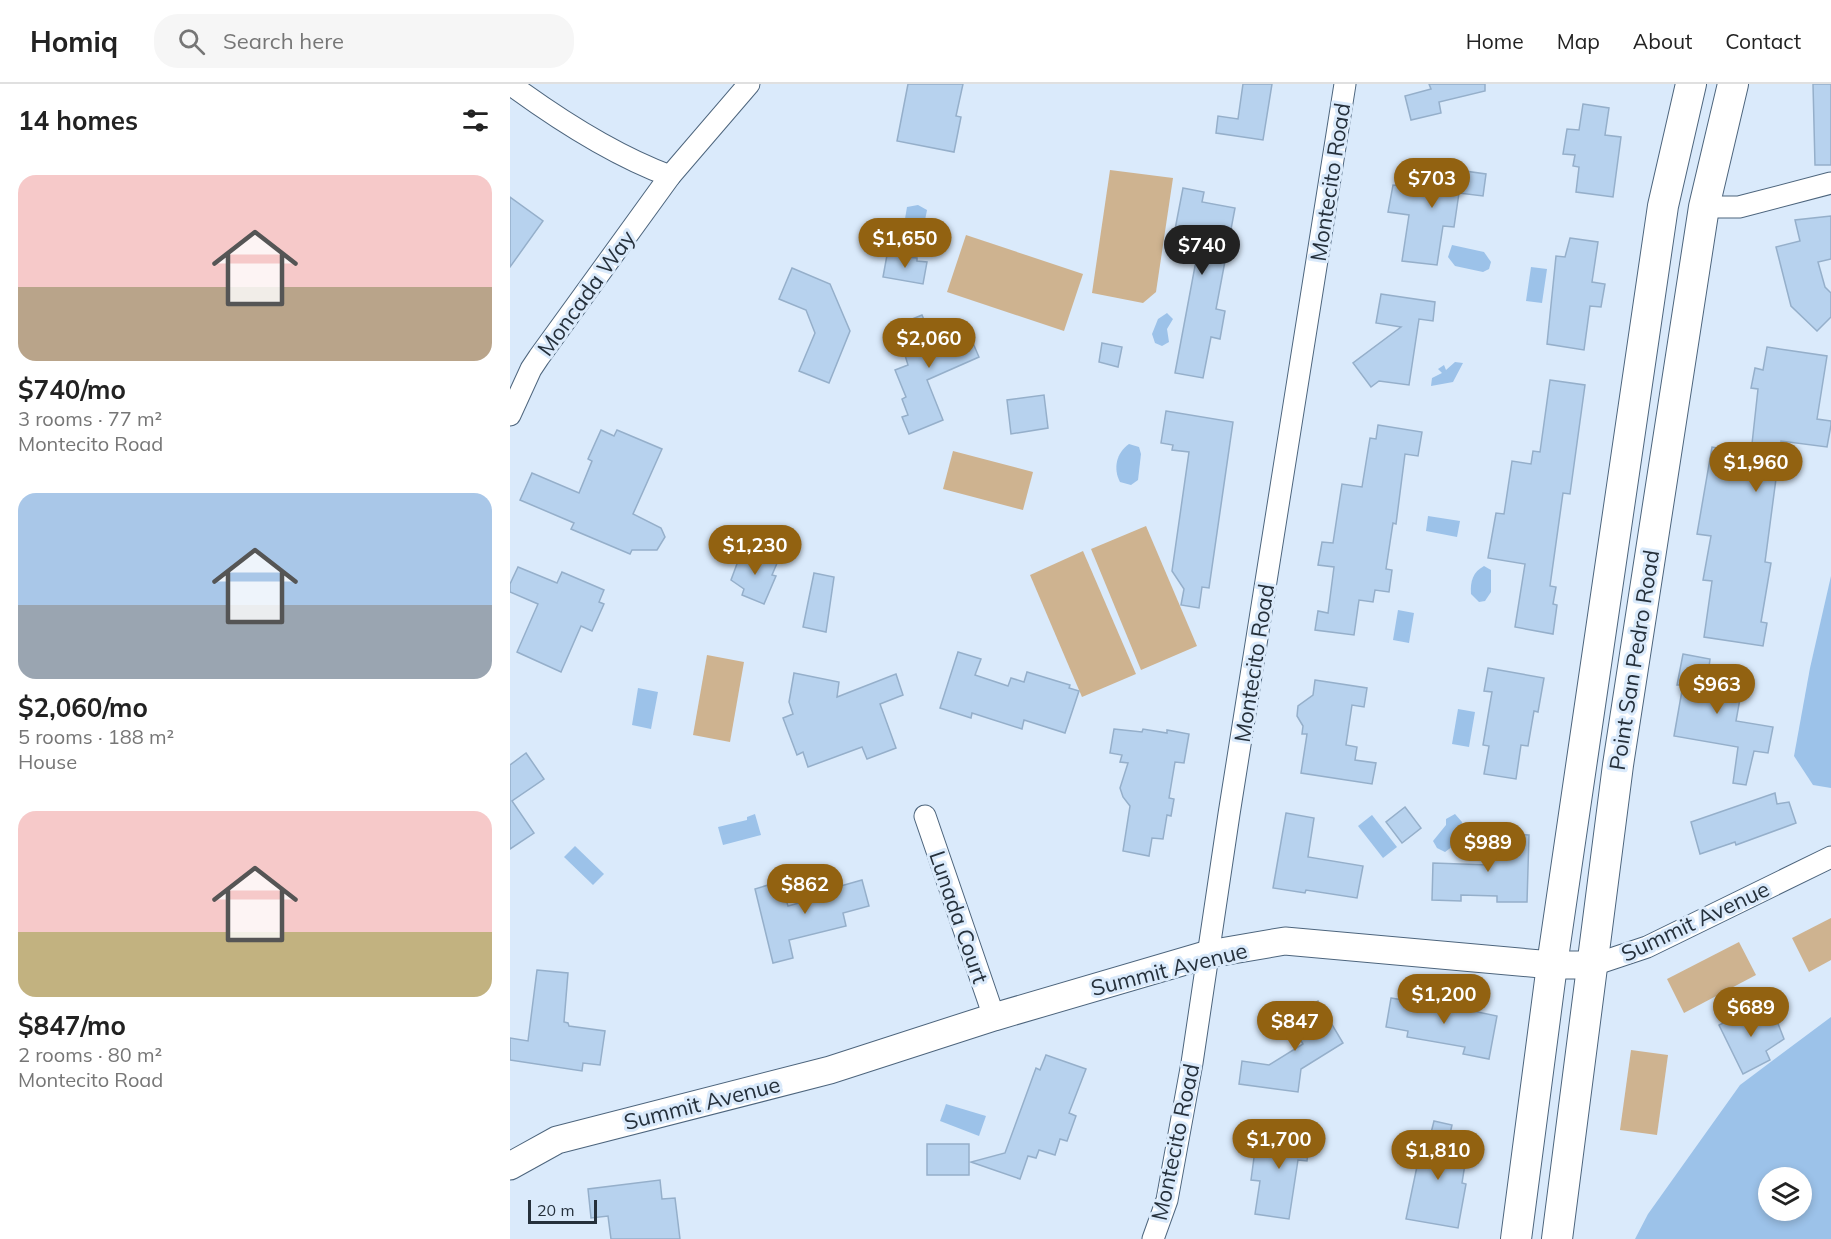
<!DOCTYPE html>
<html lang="en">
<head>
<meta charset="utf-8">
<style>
	:root { --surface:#fff; --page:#f6f6f6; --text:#222; --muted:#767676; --line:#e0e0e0; --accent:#926211 }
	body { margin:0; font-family:Mulish,sans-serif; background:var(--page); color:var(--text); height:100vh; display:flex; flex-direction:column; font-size:22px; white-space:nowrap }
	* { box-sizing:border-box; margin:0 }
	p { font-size:20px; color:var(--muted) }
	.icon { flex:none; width:33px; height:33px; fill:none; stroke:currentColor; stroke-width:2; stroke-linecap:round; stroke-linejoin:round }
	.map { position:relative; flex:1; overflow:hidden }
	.drawer { display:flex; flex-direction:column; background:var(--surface); width:510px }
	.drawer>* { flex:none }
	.fabs { position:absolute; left:1248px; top:1083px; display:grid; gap:12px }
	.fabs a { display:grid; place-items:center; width:54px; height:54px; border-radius:50%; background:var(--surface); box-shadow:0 3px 9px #0003; font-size:30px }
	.scale { position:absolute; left:18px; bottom:15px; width:69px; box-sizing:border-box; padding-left:6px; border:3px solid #25303b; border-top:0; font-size:16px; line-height:21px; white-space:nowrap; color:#25303b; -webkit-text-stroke:4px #daeafb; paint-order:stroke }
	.price { position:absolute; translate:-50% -51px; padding:0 14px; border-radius:21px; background:var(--accent); color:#fff; font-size:20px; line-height:39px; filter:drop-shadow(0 2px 3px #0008) }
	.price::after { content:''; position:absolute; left:50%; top:36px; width:18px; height:14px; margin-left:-9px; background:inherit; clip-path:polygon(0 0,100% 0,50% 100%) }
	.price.active { background:#222; color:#fff }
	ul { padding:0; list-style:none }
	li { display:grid; align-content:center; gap:12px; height:318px; padding:0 18px }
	li span { display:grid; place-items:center; height:186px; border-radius:18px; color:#555 }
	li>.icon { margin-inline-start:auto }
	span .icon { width:108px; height:108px; fill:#fffc; stroke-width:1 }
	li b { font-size:26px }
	h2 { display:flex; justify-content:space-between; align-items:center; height:72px; padding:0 18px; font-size:26px }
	header { display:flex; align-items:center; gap:36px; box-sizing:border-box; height:84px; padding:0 30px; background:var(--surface); border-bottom:2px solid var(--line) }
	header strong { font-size:28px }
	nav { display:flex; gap:33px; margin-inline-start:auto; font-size:21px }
	.search { width:420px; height:54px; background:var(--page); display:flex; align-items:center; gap:15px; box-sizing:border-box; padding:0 21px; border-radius:24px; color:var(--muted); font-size:22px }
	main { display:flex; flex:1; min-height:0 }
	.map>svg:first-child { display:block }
	.grass { fill:#ceb390 }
	.water { fill:#9cc2e9; fill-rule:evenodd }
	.building { fill:#b7d2ee; stroke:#95afca; stroke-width:1.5 }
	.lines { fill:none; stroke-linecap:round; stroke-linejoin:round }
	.minor-casing { stroke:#4d657d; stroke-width:23 }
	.tertiary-casing { stroke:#4d657d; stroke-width:29 }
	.secondary-casing { stroke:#4d657d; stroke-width:32 }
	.minor { stroke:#fff; stroke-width:21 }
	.tertiary { stroke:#fff; stroke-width:27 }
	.secondary { stroke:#fff; stroke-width:30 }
	.labels { text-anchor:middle; stroke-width:6; stroke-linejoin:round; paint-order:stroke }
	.street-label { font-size:22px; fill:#25303b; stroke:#daeafb }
</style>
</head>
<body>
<header>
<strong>Homiq</strong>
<div class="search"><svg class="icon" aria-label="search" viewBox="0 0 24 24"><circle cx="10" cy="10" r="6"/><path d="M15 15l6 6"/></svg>Search here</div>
<nav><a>Home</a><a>Map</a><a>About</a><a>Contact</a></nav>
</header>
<main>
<section class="drawer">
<h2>14 homes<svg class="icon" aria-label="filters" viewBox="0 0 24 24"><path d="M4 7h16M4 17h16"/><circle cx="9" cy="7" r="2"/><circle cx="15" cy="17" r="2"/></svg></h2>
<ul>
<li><span style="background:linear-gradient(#f6c9c9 60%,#b9a48a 0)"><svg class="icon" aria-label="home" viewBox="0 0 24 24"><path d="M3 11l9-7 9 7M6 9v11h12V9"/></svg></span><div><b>$740/mo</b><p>3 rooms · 77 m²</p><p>Montecito Road</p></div></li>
<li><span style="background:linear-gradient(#a9c7e8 60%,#9aa5b1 0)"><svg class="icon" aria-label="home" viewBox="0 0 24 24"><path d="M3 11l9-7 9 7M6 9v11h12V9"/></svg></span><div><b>$2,060/mo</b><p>5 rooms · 188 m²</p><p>House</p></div></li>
<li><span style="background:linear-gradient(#f6c9c9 65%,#c2b280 0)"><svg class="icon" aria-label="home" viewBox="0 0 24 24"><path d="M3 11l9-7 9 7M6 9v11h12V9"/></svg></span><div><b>$847/mo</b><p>2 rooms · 80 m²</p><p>Montecito Road</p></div></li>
</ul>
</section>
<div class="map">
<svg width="1321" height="1155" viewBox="0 0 1321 1155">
	<rect width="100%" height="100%" fill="#daeafb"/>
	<g class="grass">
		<polygon points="600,86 663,94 646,208 633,219 582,209"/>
		<polygon points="456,151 573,190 554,247 437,208"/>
		<polygon points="443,367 523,388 513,426 433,405"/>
		<polygon points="636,442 687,562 631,586 581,465"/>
		<polygon points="573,467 626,590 572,613 520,491"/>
		<polygon points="197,571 234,578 220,658 183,651"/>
		<polygon points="1321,834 1321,876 1299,888 1282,854"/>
		<polygon points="1229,858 1246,891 1174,929 1157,895"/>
		<polygon points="1121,966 1158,971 1147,1051 1110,1046"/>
	</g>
	<g class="water">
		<polygon points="408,121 417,126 410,162 402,165 391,158 397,123"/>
		<polygon points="942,161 974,168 981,178 979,185 973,188 945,182 938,173"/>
		<polygon points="1021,183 1037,185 1032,219 1016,217"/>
		<polygon points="657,229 663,235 657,245 659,258 652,262 645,259 642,250 648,235"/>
		<polygon points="945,278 953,279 943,298 921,302 922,294 932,289 928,285 934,281 936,286"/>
		<path d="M619,360L629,363L631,370L628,396L621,401L610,398C603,385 606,369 619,360Z"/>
		<polygon points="918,432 950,437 947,453 916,447"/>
		<path d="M974,482L981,486V508L975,517L969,518L961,510C960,497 963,488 974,482Z"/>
		<polygon points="1321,492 1321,704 1303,701 1284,672 1300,584"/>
		<polygon points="888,526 904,529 899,559 883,556"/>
		<polygon points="128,604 148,608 141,645 122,641"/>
		<polygon points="948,625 965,628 959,663 942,660"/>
		<polygon points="245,730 251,751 213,761 208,743 237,736 237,733"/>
		<polygon points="945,730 952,738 951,745 944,750 947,759 935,768 927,764 923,757 936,741 936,735"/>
		<polygon points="862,731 887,763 873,774 848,742"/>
		<polygon points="65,762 94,790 83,801 54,773"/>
		<path d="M1321,933V1155H1125L1138,1130L1230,1001ZM1258,1094H1292V1126H1258Z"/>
		<polygon points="436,1020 476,1032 469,1052 430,1037"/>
	</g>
	<g class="building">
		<polygon points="398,0 453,0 446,32 451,33 444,68 387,57"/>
		<polygon points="733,0 762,0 753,56 706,49 708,32 728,35"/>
		<polygon points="919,0 975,0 975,7 929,18 931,29 901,36 895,12 921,5"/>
		<polygon points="1303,0 1321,0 1321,81 1305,81"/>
		<polygon points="1073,20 1099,24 1095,51 1111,53 1103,113 1066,108 1069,83 1063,82 1065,71 1053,70 1057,45 1069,46"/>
		<polygon points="912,81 976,90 973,112 949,109 944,143 933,142 927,181 892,177 899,131 878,128 883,101 908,104"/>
		<polygon points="673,104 694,108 692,118 725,124 706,225 715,227 710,255 701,253 693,294 665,289 688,166 662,161"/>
		<polygon points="0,113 33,137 0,183"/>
		<polygon points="1321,132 1321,175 1308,178 1315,203 1321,209 1321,233 1307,247 1281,222 1266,163 1290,157 1285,136"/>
		<polygon points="1060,154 1088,158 1082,198 1095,200 1091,223 1080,222 1074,266 1037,260 1046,172 1055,173"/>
		<polygon points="377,171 407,174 407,177 417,178 413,200 373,193"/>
		<polygon points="282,184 320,200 340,247 319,299 289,287 305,249 296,226 269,215"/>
		<polygon points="871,210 925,218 923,237 909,235 899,301 869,297 861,303 843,279 891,243 866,239"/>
		<polygon points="412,231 423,257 456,243 469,273 417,296 433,336 399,350 392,333 398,331 392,315 396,313 385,286 398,281 394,268 400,266 390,240"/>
		<polygon points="592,259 612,263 608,283 589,278"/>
		<polygon points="1257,263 1317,272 1307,335 1321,337 1321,341 1317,363 1271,357 1255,478 1261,479 1251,538 1257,539 1253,562 1194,553 1202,497 1193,496 1201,452 1187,450 1202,363 1241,369 1248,305 1241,304 1245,284 1253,286"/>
		<polygon points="1040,296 1075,301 1060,410 1053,409 1040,502 1046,503 1043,520 1047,521 1043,550 1005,543 1015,480 978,474 986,429 994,430 1002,377 1021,380 1023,367 1030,368"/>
		<polygon points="534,311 538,344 501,350 497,316"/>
		<polygon points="656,327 723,338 699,504 692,503 689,524 671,521 674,505 662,487 679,368 662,366 663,361 651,359"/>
		<polygon points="868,341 912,348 908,372 895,370 886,440 883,439 876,485 882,486 879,508 865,506 863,518 849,516 844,551 805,546 808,527 818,529 824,483 808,481 812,458 823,459 832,400 852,403 860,354 866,355"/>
		<polygon points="91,346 104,352 107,346 152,365 123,430 151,444 155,453 147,466 122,466 120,470 61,445 64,439 10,416 22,389 69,409 82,377 78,375"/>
		<polygon points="243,466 268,477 262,491 266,492 254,520 232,511 234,505 221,496 231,469 240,473"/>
		<polygon points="8,483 47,499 52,488 94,506 89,518 94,520 82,547 71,542 51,588 7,568 28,520 0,508 0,500"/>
		<polygon points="304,489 324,493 316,548 293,543"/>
		<polygon points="448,568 471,575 465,591 498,602 501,594 514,598 517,588 560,601 559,604 569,607 555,649 514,636 512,645 462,629 461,634 430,624"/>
		<polygon points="1173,570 1200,575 1198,591 1221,595 1219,607 1231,609 1226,637 1263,643 1258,669 1244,667 1236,701 1223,699 1228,663 1164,652 1173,601 1167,601"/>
		<polygon points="978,584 1034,594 1028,628 1024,627 1018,662 1011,661 1006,695 974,690 979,662 973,661 982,608 974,607"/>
		<polygon points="284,589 329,598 327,613 386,590 393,611 370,620 386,664 357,675 352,663 298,683 293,668 287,671 273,634 283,630 279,618"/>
		<polygon points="805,596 857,604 854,623 842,621 836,661 847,663 845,676 866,679 862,700 791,689 797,650 792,650 793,642 787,632 788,622 803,611"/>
		<polygon points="604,645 632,648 633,645 657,649 657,646 679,650 674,679 665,678 659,714 664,715 661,732 657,731 653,755 642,754 639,772 613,767 620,722 613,713 610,704 618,679 610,678 612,671 600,669"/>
		<polygon points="16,669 34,695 2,717 24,749 0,765 0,681"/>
		<polygon points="1265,709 1267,720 1279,718 1286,739 1226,761 1225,758 1190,770 1181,738"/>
		<polygon points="895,723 911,744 892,759 876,738"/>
		<polygon points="776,729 804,734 798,773 853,782 847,814 796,806 795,809 763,804"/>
		<polygon points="981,750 1019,751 1017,818 987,818 987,812 951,811 951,817 922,816 923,779 980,781"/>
		<polygon points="352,796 359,822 333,829 336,842 279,856 283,874 263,879 245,805 271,797 278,822 321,810 320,805"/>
		<polygon points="27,886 58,889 54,938 58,939 59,942 95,947 90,981 73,979 72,987 0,976 0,954 18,957"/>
		<polygon points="881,914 925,921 925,919 987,932 979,975 953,970 955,963 897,953 898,947 876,943"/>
		<polygon points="808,917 833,959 791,985 788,1008 729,1000 732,977 759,981 793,960 778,935"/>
		<polygon points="1247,922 1254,937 1265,932 1274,955 1256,967 1260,976 1233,990 1209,941"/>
		<polygon points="536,971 576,985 559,1029 566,1032 557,1057 550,1055 545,1071 529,1066 526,1074 518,1072 510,1095 461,1078 495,1069 526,984 530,986"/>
		<polygon points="924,1037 942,1041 940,1050 950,1052 944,1078 955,1080 952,1099 956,1100 948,1144 896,1135 910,1068 914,1068 918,1048 921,1049"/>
		<polygon points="773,1041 801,1045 797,1077 788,1076 779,1135 745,1130 750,1097 741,1096 747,1051 771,1055"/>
		<rect x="417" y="1060" width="42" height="31"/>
		<polygon points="150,1096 152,1115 165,1114 170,1155 101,1155 98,1132 81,1134 78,1105"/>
	</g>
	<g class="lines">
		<defs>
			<g id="minor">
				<path d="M0,0C49,36 103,71 160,92"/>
				<polyline points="1194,123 1229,123 1321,99"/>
				<polyline points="0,331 21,285 29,273 160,92 239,0"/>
				<polyline points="415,732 484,933"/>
				<polyline points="1083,881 1137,863 1321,773"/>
				<polyline points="643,1155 657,1116 682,979 719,730 835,0"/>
			</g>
			<polyline id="tertiary" points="0,1082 47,1056 320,986 484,933 699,870 775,857 1042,881 1083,881"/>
			<g id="secondary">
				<polyline points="1006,1155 1042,881 1153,122 1181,0"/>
				<polyline points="1047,1155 1108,681 1194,123 1223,0"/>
			</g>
		</defs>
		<use href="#minor" class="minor-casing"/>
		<use href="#tertiary" class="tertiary-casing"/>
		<use href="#secondary" class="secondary-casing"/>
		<use href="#minor" class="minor"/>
		<use href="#tertiary" class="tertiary"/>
		<use href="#secondary" class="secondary"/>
	</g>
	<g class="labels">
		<g class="street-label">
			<text transform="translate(820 98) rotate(-81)" y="8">Montecito Road</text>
			<text transform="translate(76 209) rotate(-54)" y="8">Moncada Way</text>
			<text transform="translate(1124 576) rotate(-81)" y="8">Point San Pedro Road</text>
			<text transform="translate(744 579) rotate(-81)" y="8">Montecito Road</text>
			<text transform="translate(449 833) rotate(71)" y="8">Lunada Court</text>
			<text transform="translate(1185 837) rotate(-25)" y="8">Summit Avenue</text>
			<text transform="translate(659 885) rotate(-14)" y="8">Summit Avenue</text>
			<text transform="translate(192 1019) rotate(-14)" y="8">Summit Avenue</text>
			<text transform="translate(665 1058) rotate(-78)" y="8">Montecito Road</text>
		</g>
	</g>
</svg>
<div class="fabs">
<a><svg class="icon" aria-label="layers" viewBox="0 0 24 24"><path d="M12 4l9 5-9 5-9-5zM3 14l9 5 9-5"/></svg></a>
</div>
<div class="scale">20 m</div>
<b class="price" style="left:922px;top:125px">$703</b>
<b class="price" style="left:395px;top:185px">$1,650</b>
<b class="price active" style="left:692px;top:192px">$740</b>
<b class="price" style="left:419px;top:285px">$2,060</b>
<b class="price" style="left:1246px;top:409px">$1,960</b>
<b class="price" style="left:245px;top:492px">$1,230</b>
<b class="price" style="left:1207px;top:631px">$963</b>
<b class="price" style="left:978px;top:789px">$989</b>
<b class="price" style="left:295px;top:831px">$862</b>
<b class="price" style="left:934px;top:941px">$1,200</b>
<b class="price" style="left:1241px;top:954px">$689</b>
<b class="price" style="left:785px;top:968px">$847</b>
<b class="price" style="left:769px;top:1086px">$1,700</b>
<b class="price" style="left:928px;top:1097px">$1,810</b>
</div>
</main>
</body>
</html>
